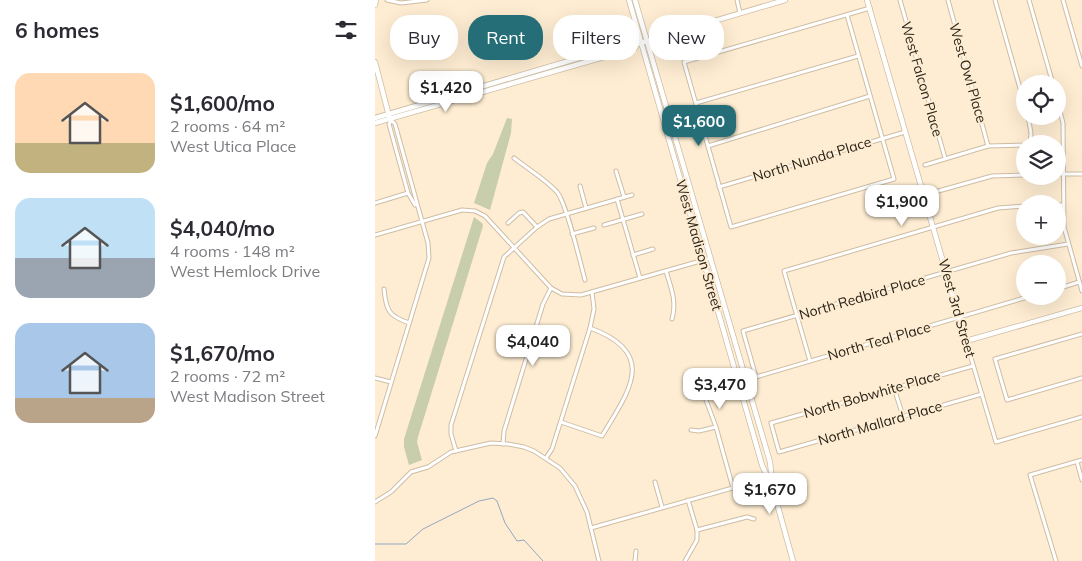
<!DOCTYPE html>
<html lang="en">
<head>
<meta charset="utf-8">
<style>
	:root { --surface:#fff; --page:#f2f2f3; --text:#2b2b33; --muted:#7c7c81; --accent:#256e78 }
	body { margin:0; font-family:Mulish,sans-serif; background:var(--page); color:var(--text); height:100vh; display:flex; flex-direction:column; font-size:19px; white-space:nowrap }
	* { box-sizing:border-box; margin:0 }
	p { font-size:16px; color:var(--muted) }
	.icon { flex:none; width:28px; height:28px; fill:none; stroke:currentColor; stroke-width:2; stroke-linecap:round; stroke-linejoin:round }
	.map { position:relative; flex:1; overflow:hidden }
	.details { display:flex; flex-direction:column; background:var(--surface); width:375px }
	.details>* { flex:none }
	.top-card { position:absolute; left:15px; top:15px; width:475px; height:45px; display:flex; gap:10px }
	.controls { position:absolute; left:641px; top:75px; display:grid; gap:10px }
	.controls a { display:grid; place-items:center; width:50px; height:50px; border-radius:50%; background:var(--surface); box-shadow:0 5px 20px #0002; font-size:25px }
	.price { position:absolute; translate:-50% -42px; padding:0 11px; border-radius:10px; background:#fff; color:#222; font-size:16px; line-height:32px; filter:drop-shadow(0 1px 2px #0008) }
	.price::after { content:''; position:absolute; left:50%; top:30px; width:15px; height:11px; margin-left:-8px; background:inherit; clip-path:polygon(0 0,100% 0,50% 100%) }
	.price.current { background:var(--accent); color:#fff }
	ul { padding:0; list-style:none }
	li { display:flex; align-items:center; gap:15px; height:125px; padding:0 15px }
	li span { display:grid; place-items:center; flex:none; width:140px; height:100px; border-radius:15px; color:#555 }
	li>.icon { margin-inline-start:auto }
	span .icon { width:60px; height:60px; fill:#fffc; stroke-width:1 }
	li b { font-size:21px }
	h2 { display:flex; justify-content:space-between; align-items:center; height:60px; padding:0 15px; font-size:21px }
	.pill { padding:0 18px; border-radius:20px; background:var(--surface); box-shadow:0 5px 20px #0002; font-size:18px; line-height:45px }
	.pill.current { background:var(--accent); color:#fff }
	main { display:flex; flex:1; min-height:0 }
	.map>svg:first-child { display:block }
	.green { fill:#c8cdac }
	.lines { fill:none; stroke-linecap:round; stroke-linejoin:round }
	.stream { stroke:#92a6c2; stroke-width:1 }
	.street-casing { stroke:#cebda4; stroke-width:5 }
	.secondary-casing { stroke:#cebda4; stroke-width:6 }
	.street { stroke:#fff; stroke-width:3 }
	.secondary { stroke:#fff; stroke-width:4.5 }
	.labels { text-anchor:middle; stroke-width:4; stroke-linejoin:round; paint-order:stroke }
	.street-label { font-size:14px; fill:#292319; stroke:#feedd2 }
</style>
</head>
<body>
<main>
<section class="details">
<h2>6 homes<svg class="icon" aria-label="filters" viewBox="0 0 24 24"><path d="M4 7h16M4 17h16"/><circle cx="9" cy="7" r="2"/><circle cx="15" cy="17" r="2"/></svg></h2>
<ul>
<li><span style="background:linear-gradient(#ffd9b3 70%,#c2b280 0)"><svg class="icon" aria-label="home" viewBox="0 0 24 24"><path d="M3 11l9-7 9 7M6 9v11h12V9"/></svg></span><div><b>$1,600/mo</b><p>2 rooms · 64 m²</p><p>West Utica Place</p></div></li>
<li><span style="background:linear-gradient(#bfe0f5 60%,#9aa5b1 0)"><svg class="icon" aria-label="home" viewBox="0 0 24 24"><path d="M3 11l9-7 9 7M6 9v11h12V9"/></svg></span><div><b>$4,040/mo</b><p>4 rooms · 148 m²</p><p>West Hemlock Drive</p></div></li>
<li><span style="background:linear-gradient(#a9c7e8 75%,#b9a48a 0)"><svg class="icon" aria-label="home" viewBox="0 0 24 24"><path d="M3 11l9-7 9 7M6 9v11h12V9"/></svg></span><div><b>$1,670/mo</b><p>2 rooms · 72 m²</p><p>West Madison Street</p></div></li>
</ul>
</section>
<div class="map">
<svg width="707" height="561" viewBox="0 0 707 561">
	<rect width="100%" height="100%" fill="#feedd2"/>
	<g class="green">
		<polygon points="132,118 137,119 136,133 115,210 99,203 112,163 118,154"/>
		<polygon points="99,217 107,223 108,226 43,437 42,442 47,460 34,465 29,447 29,439"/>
	</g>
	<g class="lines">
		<polyline class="stream" points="0,544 31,544 48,529 104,501 118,498 122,501 130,523 142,541 149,540 168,561"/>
		<defs>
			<g id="street">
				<polyline points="12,0 26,3 52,0"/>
				<polyline points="362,0 365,13"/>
				<polyline points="525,0 570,158"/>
				<polyline points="573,0 613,146"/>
				<polyline points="620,0 650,106"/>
				<polyline points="654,0 678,84"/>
				<polyline points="688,0 707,66"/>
				<polyline points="472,15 519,179 356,227 309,62 495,8"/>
				<polyline points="682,99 688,123 689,227 707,291"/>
				<polyline points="321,103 483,56"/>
				<polyline points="653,116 656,133 655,144"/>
				<polyline points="16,121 14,124 33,193 40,205"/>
				<polyline points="333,146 495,96"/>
				<path d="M139,158C153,169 170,179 182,192C192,204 205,262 210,280"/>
				<polyline points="550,165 613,146 650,145"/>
				<polyline points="241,171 249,197"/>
				<polyline points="682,174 707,174"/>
				<polyline points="205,186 211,208"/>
				<polyline points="344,187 530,132"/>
				<polyline points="549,195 617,176 650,175"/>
				<polyline points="242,199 265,278"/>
				<polyline points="0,203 33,193"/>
				<polyline points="682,205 688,205"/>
				<polyline points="133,223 144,213 148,212 162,227"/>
				<polyline points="229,225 267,214"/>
				<polyline points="197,234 219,228"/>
				<polyline points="0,235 87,210 100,211 110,216 176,288 187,294 206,295 336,258"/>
				<polyline points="258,255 278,249"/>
				<path d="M291,271C296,288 302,301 297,319"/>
				<path d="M9,289C11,311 14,316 34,323"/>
				<polyline points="682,289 704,282"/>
				<polyline points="656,296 381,377 368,331 636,253 693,244"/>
				<polyline points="707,334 620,359 632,400 707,378"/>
				<polyline points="591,341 621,442 707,417"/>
				<polyline points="435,361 409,271 623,208 650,206"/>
				<polyline points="598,366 396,423 404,452 607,394"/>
				<polyline points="0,378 16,382"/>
				<polyline points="519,388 528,416"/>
				<polyline points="331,400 341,427 358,488"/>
				<path d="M186,422L227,436C254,391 284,353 215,328"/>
				<polyline points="316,430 324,431 341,427"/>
				<polyline points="0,436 54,258 53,243 20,124 15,119"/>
				<polyline points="128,444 129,431 168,304 176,288"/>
				<polyline points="81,451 76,434 76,425 129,257 162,227 174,219 257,195"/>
				<polyline points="171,458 177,449 215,328 219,309 217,292"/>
				<polyline points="702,462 707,480"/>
				<polyline points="280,482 287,507"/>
				<polyline points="0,502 16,492 36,472 53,467 76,452 116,443 133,444 149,447 159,451 185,468 200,486 212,512 224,561"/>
				<polyline points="216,528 393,478"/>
				<polyline points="322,530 372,517 379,519"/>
				<polyline points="260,561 261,551"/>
				<polyline points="310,561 322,540 322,530 313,500"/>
				<polyline points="681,561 655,475 707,460"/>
			</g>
			<g id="secondary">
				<polyline points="254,0 387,465 395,483"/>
				<polyline points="260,0 395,462 398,489 418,561"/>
				<polyline points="492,0 591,341 707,308"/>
				<polyline points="0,5 1,0"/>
				<polyline points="0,62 14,116"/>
				<polyline points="0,118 258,42 262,44"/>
				<polyline points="0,123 260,48 262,44 410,0"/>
			</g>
		</defs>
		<use href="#street" class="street-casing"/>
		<use href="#secondary" class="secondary-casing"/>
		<use href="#street" class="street"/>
		<use href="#secondary" class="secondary"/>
	</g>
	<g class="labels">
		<g class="street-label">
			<text transform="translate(593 73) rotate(74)" y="5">West Owl Place</text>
			<text transform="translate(547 79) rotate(74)" y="5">West Falcon Place</text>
			<text transform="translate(437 159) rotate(-17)" y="5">North Nunda Place</text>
			<text transform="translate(324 245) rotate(74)" y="5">West Madison Street</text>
			<text transform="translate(487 297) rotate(-16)" y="5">North Redbird Place</text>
			<text transform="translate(582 308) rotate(74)" y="5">West 3rd Street</text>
			<text transform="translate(504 341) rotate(-16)" y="5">North Teal Place</text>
			<text transform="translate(497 394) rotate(-16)" y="5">North Bobwhite Place</text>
			<text transform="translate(505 423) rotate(-16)" y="5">North Mallard Place</text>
		</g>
	</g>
</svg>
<div class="controls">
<a><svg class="icon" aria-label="locate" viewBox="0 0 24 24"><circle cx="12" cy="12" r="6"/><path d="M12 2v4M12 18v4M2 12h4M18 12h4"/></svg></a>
<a><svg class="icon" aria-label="layers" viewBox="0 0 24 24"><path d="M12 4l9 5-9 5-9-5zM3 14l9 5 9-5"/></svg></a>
<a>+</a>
<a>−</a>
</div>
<b class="price" style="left:71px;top:113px">$1,420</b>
<b class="price current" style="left:324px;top:147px">$1,600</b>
<b class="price" style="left:527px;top:227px">$1,900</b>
<b class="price" style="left:158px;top:367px">$4,040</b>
<b class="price" style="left:345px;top:410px">$3,470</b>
<b class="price" style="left:395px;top:515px">$1,670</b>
<div class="top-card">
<a class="pill">Buy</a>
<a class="pill current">Rent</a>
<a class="pill">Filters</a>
<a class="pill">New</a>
</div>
</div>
</main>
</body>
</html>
